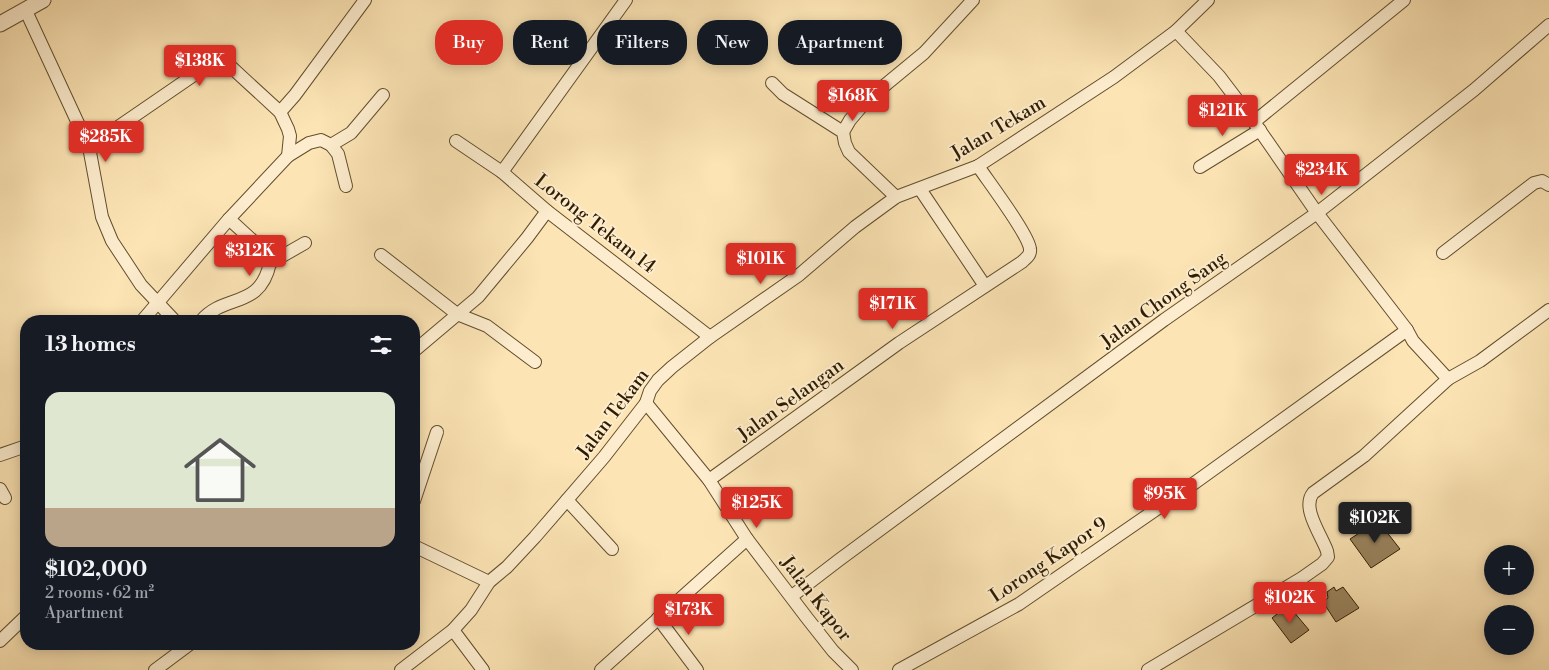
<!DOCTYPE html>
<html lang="en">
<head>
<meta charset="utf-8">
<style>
	:root { --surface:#171b24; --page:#20242c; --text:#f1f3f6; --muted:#9ea1a6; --line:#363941; --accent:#d93025 }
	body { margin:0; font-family:"Libre Bodoni",serif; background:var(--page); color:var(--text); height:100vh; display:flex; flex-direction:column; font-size:19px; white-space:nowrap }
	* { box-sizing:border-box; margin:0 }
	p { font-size:16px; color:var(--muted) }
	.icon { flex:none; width:28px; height:28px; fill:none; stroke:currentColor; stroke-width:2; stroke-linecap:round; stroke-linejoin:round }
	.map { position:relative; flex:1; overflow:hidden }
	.drawer { position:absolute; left:20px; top:315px; width:400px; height:335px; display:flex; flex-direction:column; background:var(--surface); border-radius:20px; box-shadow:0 2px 12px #0003 }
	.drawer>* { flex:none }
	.banner { position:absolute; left:435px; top:20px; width:475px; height:45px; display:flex; gap:10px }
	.fabs { position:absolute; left:1484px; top:545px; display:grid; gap:10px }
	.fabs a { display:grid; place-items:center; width:50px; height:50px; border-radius:50%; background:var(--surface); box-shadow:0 2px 12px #0003; font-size:25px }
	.price { position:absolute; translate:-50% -42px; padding:0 11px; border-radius:5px; background:var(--accent); color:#fff; font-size:16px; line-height:32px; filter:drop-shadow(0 1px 2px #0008) }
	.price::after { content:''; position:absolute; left:50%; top:30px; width:15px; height:11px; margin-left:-8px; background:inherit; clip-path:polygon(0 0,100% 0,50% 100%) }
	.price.selected { background:#222; color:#fff }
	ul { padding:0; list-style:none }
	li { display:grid; align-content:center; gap:10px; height:265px; padding:0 25px }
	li+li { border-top:1px solid var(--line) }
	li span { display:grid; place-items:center; height:155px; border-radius:15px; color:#555 }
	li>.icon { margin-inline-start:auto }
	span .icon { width:90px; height:90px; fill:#fffc; stroke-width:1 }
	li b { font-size:21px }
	h2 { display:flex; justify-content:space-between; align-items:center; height:60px; padding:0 25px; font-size:21px }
	.pill { padding:0 18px; border-radius:20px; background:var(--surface); box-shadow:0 2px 12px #0003; font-size:18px; line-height:45px }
	.pill.selected { background:var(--accent); color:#fff }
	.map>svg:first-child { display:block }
	.building { fill:#9a845e; stroke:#2f1c01 }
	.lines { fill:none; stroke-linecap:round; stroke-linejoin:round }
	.minor-casing { stroke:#624e2e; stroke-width:14 }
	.tertiary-casing { stroke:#624e2e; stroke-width:17 }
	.minor { stroke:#fdedce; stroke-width:12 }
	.tertiary { stroke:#fdedce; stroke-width:15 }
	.labels { text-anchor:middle; stroke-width:4; stroke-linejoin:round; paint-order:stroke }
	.street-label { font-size:19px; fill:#2f1c01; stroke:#fdedce }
</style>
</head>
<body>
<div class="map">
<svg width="1549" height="670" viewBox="0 0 1549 670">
	<rect width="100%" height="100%" fill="#fce4b4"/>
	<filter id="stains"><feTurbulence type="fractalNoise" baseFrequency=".004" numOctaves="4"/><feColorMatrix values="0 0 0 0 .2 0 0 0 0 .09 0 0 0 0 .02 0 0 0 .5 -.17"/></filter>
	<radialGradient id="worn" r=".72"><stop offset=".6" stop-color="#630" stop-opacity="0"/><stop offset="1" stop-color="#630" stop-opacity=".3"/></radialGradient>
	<g class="building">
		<polygon points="1378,521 1400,549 1371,568 1350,539"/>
		<polygon points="1334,587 1336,591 1343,587 1359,608 1336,622 1323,602 1328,598 1327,592"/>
		<polygon points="1288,605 1309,630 1291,643 1272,618"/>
	</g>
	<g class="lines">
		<defs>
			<g id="minor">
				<polyline points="26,11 89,147 102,217 112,241 141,285 175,321"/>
				<polyline points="1176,31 1219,76 1254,122 1317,213 1407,330 1413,341 1448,379"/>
				<polyline points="772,83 783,94 843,132 845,143 849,152 896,197"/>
				<polyline points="280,112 295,95 365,0"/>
				<polyline points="1254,122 1404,0"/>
				<polyline points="843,132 850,120 867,100 924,53 973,0"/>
				<polyline points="456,141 502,172 547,211 710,337"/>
				<polyline points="331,145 338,154 346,186"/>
				<polyline points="89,147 207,66 219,62 230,66 280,112 288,129 290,136 288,156"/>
				<polyline points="1200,167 1260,130"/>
				<polyline points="502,172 626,0"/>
				<polyline points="920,189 985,286"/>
				<polyline points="229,219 264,251 268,256 270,263"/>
				<polyline points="1443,253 1534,183 1542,181 1549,185"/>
				<polyline points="381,255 457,314 487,326 535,362"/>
				<polyline points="142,321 229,219 288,156 309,143 321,140 331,145 351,133 383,95"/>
				<path d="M201,321C224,293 260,310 270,263L305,243"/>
				<polyline points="414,351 478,297 527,238 547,211"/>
				<polyline points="646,403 709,480 747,539 807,618 833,651 852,670"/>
				<polyline points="0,455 26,446"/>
				<path d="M709,480L899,343L1022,262C1026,258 1031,255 1030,249C1029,235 988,181 978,166"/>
				<polyline points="0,489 5,498"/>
				<polyline points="567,500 612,549"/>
				<polyline points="414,501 437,432"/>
				<polyline points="414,546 489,582"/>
				<polyline points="792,596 839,560 1164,320 1317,213 1474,90 1549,25"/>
				<polyline points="658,618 697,670"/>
				<polyline points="453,630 483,670"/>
				<polyline points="0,641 26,616"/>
				<polyline points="155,670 190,644"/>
				<polyline points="401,670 453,630 471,610 489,582 507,567 535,537 604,457 646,403 650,391 658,380 672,367 710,337 799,275 855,227 896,197 978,166 1114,77 1176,31 1208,0"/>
				<polyline points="601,670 747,539"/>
				<polyline points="899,670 1019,604 1193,484 1407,330"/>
				<path d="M1148,670L1302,578L1322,564L1328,557L1327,551C1322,536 1301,508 1313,493L1364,456L1448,379L1480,361L1549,310"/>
			</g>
			<polyline id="tertiary" points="0,24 43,0"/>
		</defs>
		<use href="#minor" class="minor-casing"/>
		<use href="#tertiary" class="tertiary-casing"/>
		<use href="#minor" class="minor"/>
		<use href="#tertiary" class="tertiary"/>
	</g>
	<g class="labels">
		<g class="street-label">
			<text transform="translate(998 127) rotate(-31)" y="7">Jalan Tekam</text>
			<text transform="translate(596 223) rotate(38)" y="7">Lorong Tekam 14</text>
			<text transform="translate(1163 299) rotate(-36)" y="7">Jalan Chong Sang</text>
			<text transform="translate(790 399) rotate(-36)" y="7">Jalan Selangan</text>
			<text transform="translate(612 413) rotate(-53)" y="7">Jalan Tekam</text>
			<text transform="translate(1048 559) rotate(-34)" y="7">Lorong Kapor 9</text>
			<text transform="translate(817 598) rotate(52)" y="7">Jalan Kapor</text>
		</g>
	</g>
	<rect width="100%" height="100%" filter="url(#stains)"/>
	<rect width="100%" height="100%" fill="url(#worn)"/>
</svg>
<div class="fabs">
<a>+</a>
<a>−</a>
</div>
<b class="price" style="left:200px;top:87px">$138K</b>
<b class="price" style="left:853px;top:122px">$168K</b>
<b class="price" style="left:1223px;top:137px">$121K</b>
<b class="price" style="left:106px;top:163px">$285K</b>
<b class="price" style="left:1322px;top:196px">$234K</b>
<b class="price" style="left:250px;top:277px">$312K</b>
<b class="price" style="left:761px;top:285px">$101K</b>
<b class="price" style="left:893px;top:330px">$171K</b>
<b class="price" style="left:1165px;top:520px">$95K</b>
<b class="price" style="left:757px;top:529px">$125K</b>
<b class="price selected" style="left:1375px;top:544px">$102K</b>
<b class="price" style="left:1290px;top:624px">$102K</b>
<b class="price" style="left:689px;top:636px">$173K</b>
<div class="banner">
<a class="pill selected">Buy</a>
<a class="pill">Rent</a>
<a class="pill">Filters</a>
<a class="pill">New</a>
<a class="pill">Apartment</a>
</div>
<section class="drawer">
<h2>13 homes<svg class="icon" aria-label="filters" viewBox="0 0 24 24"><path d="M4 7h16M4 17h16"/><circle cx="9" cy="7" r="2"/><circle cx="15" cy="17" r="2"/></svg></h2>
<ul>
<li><span style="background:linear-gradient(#dfe7d0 75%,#b9a48a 0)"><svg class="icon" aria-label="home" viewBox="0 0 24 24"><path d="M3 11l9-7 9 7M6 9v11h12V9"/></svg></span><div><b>$102,000</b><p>2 rooms · 62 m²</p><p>Apartment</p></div></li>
</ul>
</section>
</div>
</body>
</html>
